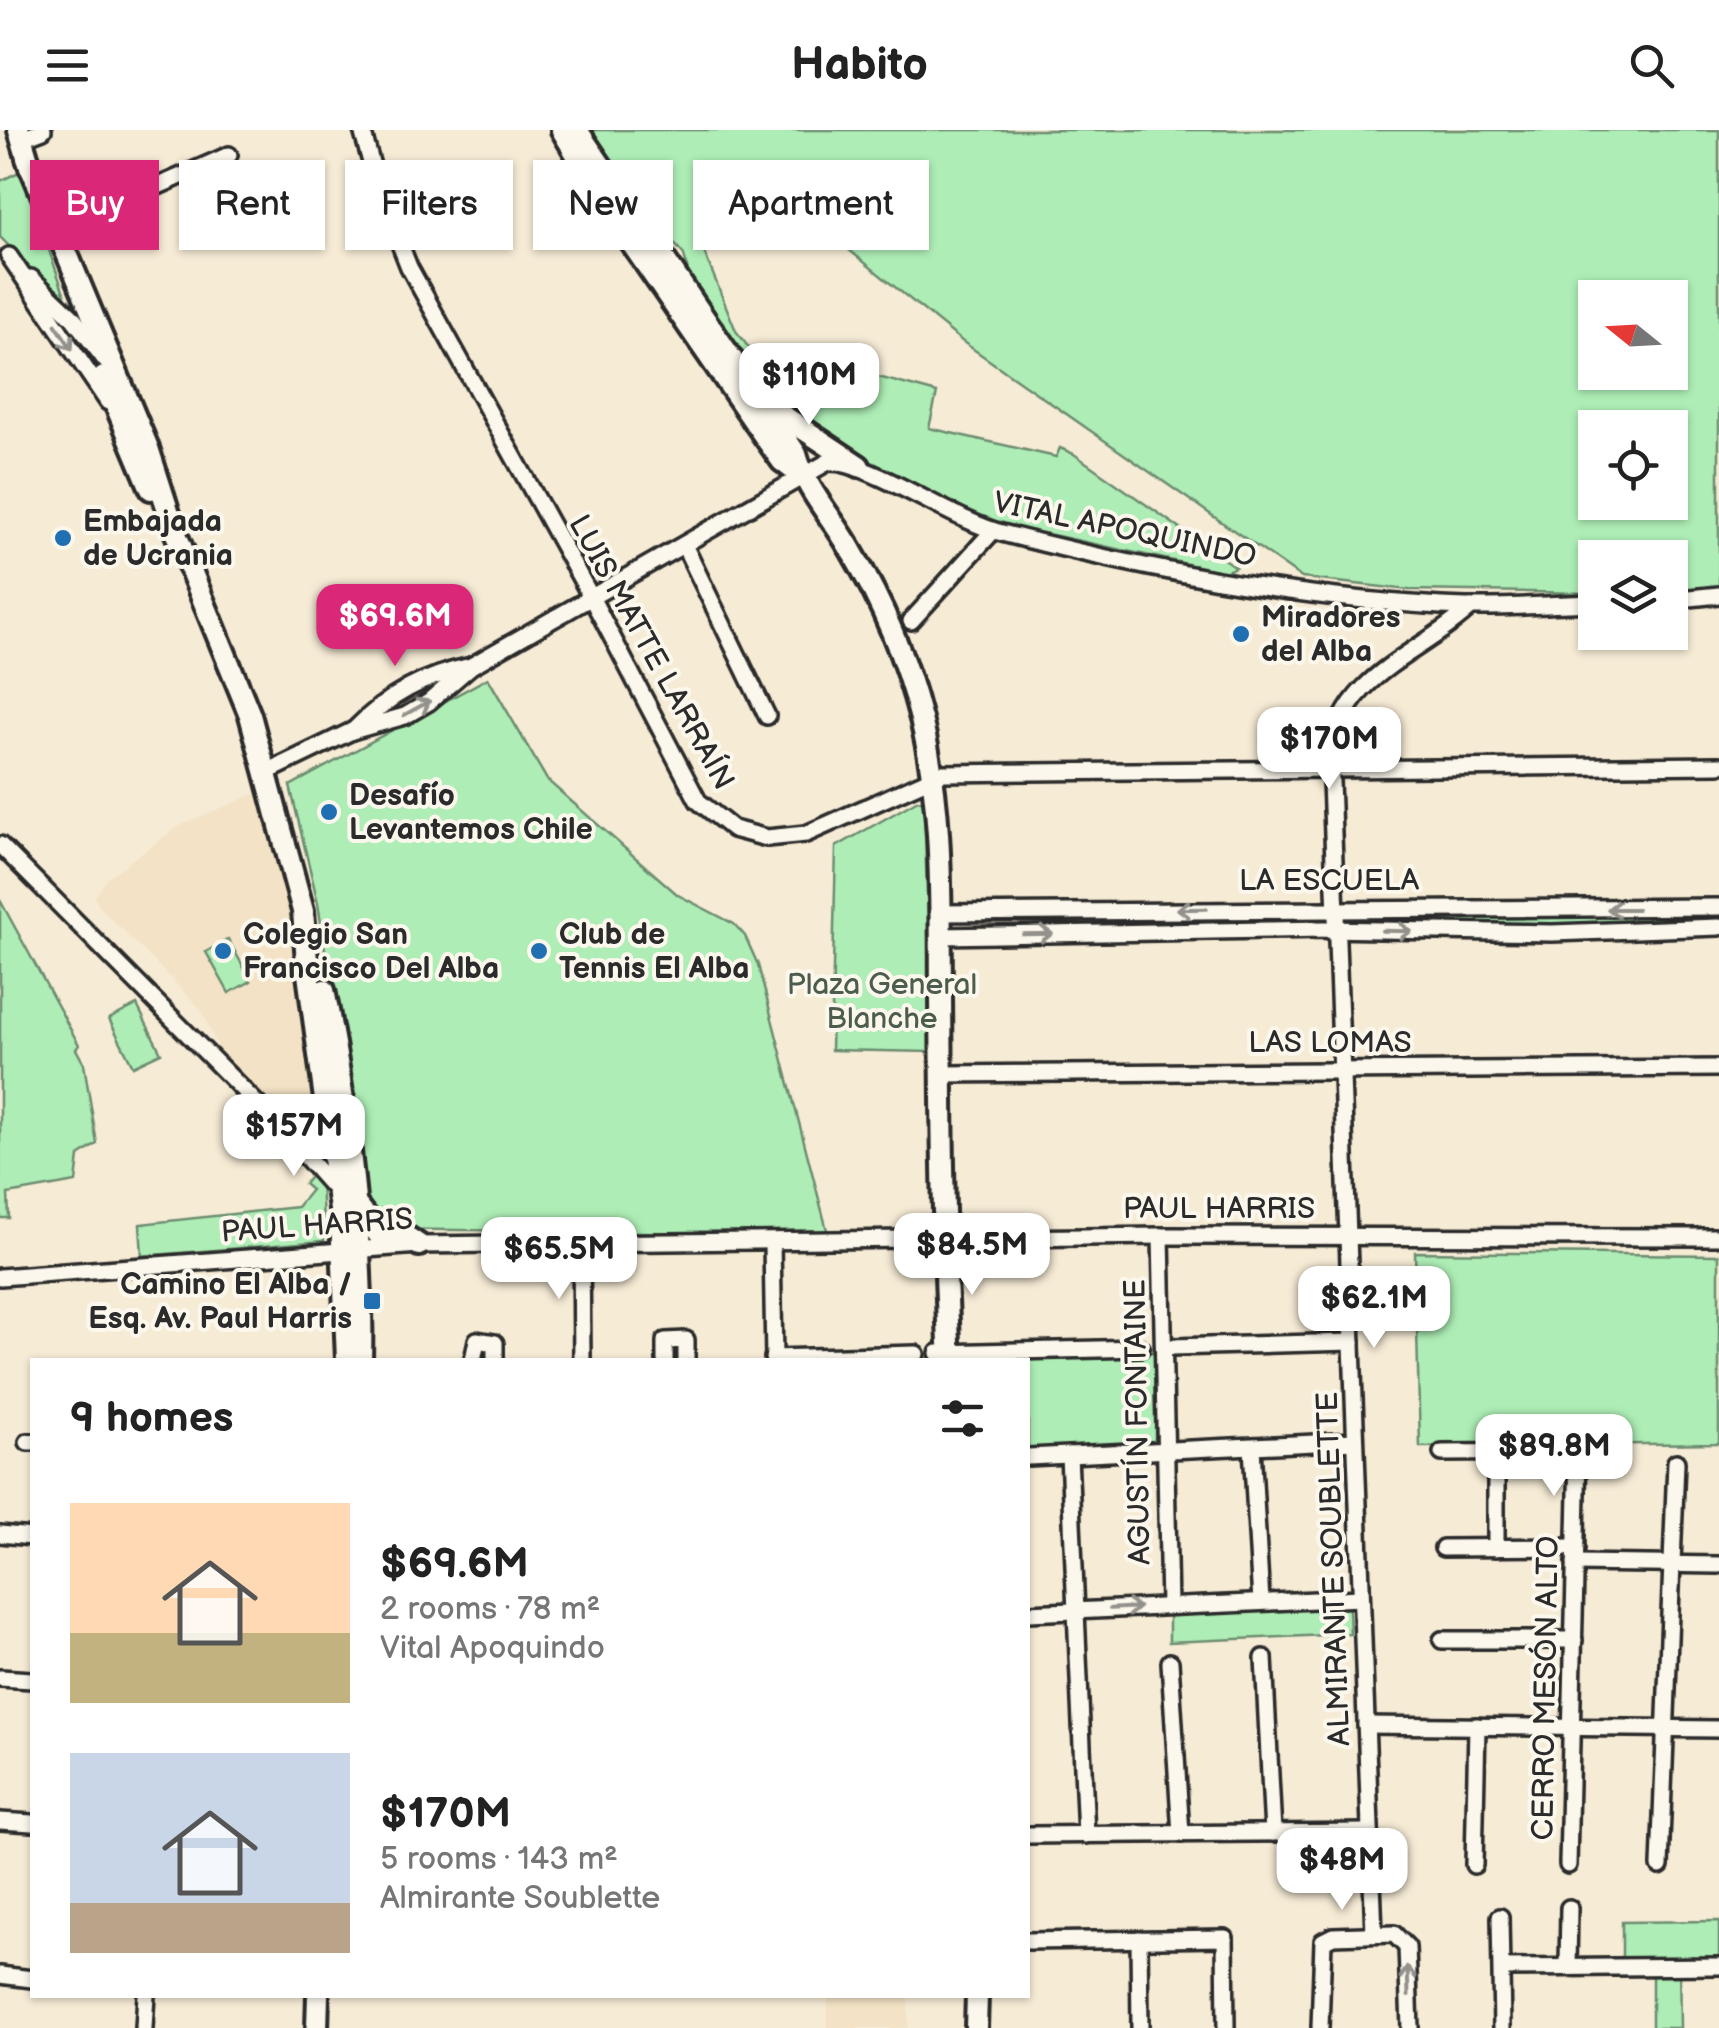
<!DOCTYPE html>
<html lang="en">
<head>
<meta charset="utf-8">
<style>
	:root { --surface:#fff; --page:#f6f6f6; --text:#222; --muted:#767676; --accent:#db2777 }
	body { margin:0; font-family:"Balsamiq Sans",sans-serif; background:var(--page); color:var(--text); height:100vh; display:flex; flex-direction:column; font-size:38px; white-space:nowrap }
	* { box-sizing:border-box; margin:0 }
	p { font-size:32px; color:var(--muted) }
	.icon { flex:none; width:55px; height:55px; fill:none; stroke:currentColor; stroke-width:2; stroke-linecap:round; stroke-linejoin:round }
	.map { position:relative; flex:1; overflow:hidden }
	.drawer { position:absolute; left:30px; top:1228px; width:1000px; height:640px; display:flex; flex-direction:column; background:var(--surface); border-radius:0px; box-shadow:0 2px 8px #0004 }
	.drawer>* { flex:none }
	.top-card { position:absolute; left:30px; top:30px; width:1000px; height:90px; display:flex; gap:20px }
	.needle { width:65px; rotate:288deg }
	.controls { position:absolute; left:1578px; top:150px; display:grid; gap:20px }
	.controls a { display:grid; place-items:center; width:110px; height:110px; border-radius:0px; background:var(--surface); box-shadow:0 2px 8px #0004; font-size:50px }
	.price { position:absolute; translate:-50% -85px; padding:0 22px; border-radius:20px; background:#fff; color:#222; font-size:32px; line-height:65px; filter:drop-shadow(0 2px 5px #0008) }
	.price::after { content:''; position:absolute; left:50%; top:60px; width:30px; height:22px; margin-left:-15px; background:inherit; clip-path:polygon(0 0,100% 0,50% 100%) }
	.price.active { background:var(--accent); color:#fff }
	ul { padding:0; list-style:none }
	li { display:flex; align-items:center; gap:30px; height:250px; padding:0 40px }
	li span { display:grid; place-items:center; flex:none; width:280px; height:200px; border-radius:0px; color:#555 }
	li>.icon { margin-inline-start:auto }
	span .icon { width:120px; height:120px; fill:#fffc; stroke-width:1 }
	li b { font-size:42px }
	h2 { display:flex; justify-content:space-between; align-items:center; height:120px; padding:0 40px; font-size:42px }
	.tag { padding:0 35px; border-radius:0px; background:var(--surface); box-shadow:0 2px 8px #0004; font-size:35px; line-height:90px }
	.tag.active { background:var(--accent); color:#fff }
	header { display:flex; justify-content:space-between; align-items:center; height:130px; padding:0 40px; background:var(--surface); font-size:45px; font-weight:800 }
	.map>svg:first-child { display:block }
	.built { fill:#f3e2c5 }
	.green { fill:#aeeeb6; stroke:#6c8c70; stroke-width:2.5; fill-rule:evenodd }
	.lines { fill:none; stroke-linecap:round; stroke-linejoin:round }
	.minor-casing { stroke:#2b2b2b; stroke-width:22 }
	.major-casing { stroke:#2b2b2b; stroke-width:28 }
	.minor { stroke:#fbf7ec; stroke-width:15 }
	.major { stroke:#fbf7ec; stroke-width:20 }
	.oneway { stroke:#93918c }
	.poi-dot { fill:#1f6fb2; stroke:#fbf7ec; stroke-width:4 }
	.labels { text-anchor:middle; stroke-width:8; stroke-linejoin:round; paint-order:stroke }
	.poi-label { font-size:30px; font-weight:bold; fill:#2b2b2b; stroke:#fbf7ec; text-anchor:start }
	.street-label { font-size:30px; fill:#2b2b2b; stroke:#fbf7ec }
	.park-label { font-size:30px; fill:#4c5c4e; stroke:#fbf7ec }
</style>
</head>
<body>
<header><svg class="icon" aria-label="menu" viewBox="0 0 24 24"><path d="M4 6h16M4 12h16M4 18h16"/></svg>Habito<svg class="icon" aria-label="search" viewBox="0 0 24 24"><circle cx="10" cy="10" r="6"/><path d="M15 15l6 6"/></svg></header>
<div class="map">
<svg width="1719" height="1898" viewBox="0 0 1719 1898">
	<rect width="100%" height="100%" fill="#f6ebd5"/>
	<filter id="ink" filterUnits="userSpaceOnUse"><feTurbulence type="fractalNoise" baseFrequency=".01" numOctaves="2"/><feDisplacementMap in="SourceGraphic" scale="20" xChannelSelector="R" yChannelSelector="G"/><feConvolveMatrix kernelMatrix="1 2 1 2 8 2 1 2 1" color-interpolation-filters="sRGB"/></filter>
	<g filter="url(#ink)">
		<g class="built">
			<polygon points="262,661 301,828 297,840 313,964 308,975 284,978 269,973 221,924 201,879 99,776 95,767 108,747 181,695"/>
			<rect x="828" y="1865" width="80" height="33"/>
		</g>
		<g class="green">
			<path d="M592,0H1719V458L1670,464V428H1595V463L1409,460L1302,448L963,212L749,39L698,107L736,201L781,260L785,258L795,270L815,256L828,273L875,246L937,263L929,298L1056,327L1060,318L1074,324L1235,437L1225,442L987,391L845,318L771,267L689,146L684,125L627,57ZM1595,168H1670V242H1595ZM1595,298H1670V372H1595Z"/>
			<polygon points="21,41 69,177 0,107 0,51"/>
			<polygon points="488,548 547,650 678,765 734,794 745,806 758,835 828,1104 367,1099 318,773 290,656"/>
			<polygon points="918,670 924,672 932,922 831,920 836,717"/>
			<polygon points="0,770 79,915 76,919 84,934 97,1014 79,1026 76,1052 8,1064 9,1088 0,1088"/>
			<polygon points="1719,784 1719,792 1556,796 1353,791 1353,786"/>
			<polygon points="1114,786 1313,786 1310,793 1115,795 1111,790"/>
			<polygon points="228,809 251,851 229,863 206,822"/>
			<polygon points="137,875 161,923 133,936 109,889"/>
			<polygon points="314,1042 321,1051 324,1111 142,1126 140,1094 297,1077 311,1060 304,1054"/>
			<polygon points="1415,1122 1719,1125 1719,1313 1420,1317"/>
			<polygon points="1155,1222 1155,1315 1028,1322 1028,1230 963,1230"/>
			<polygon points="1341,1475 1349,1479 1350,1504 1169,1512 1169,1482"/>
			<polygon points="1719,1791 1719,1828 1679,1828 1680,1898 1652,1898 1652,1828 1622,1827 1622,1792"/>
		</g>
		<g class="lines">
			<defs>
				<g id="minor">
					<polyline points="362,0 379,61 409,137 590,465 698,671 733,699 767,708 806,704 943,643 1719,635"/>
					<polyline points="22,8 43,0"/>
					<polyline points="58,100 229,25"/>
					<polyline points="9,126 108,272"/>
					<polyline points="31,148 73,188 106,231"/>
					<polyline points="684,415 767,586"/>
					<polyline points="1670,470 1719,465"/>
					<polyline points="911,491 993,401"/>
					<path d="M354,600C388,565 424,546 471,536"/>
					<path d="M269,641L352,601L405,586L429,572L471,536L828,332C868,330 951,390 1002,403C1153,442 1310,471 1466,477C1509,478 1552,474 1595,473"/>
					<polyline points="0,715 275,992 339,1064"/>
					<polyline points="940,783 1719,777"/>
					<polyline points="940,806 1324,799 1552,803 1719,797"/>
					<polyline points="941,944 1719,938"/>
					<polyline points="284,1003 302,986 337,990"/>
					<polyline points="1161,1106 1169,1476"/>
					<polyline points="772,1112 774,1230"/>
					<polyline points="581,1114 582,1230"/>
					<polyline points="0,1147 419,1115 1161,1106 1719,1107"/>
					<polyline points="1171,1217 1352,1212"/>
					<polyline points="938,1223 1141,1218"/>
					<polyline points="773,1228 916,1224"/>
					<polyline points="473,1230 477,1210 495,1213 495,1230"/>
					<polyline points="665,1230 665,1211 686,1210 686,1230"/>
					<polyline points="28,1312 32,1312"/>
					<polyline points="1252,1317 1261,1472"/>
					<polyline points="1442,1323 1578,1322 1568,1735"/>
					<polyline points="1496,1323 1496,1418"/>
					<polyline points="1069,1325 1086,1705"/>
					<polyline points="1028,1327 1355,1311"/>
					<polyline points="0,1404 32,1407"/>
					<polyline points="1443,1418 1576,1417"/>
					<polyline points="1575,1433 1719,1435"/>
					<polyline points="1028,1483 1361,1468"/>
					<polyline points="1442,1510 1574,1510"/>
					<polyline points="1264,1528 1273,1703"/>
					<polyline points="1170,1532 1181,1704"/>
					<polyline points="0,1548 32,1550"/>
					<polyline points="1366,1595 1719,1599"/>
					<polyline points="0,1691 32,1693"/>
					<polyline points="1028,1705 1370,1702"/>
					<polyline points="1474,1735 1477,1596"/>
					<polyline points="1660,1736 1676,1332"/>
					<polyline points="1500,1787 1502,1898"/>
					<path d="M1374,1804L1330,624C1346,541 1418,527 1471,477"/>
					<polyline points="1139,1809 1140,1898"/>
					<polyline points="1028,1811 1225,1808 1226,1898"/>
					<polyline points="1568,1837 1569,1778"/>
					<polyline points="1502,1838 1719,1836"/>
					<polyline points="0,1845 32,1849"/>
					<polyline points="144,1898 146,1865"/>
					<polyline points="1320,1898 1323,1811 1333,1806 1394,1804 1407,1817 1410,1898"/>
				</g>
				<g id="major">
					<polyline points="19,0 30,37"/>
					<polyline points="562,0 612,85 767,310 782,331 802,346"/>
					<path d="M577,0L796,324C806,361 834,389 852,422C883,474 906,530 921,589C944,681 940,773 941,867C942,988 943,1109 950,1230"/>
					<polyline points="27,28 148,318 174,399 250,585 303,781 308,844 341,1087 347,1230"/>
					<polyline points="104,247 151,359"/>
					<polyline points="773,279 859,336"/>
					<path d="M324,860C348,981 364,1106 361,1230"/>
					<polyline points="358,1077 379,1105 407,1107 419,1115"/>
					<polyline points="317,1898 318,1865"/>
					<polyline points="976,1898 977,1865"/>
				</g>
			</defs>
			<use href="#minor" class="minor-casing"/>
			<use href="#major" class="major-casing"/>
			<use href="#minor" class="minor"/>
			<use href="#major" class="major"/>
		</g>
		<defs><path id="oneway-shaft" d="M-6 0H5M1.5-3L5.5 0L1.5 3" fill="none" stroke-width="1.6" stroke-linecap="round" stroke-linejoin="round" transform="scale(2.5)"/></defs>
		<g class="oneway">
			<use href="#oneway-shaft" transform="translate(64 207) rotate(56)"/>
			<use href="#oneway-shaft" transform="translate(417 578) rotate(-29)"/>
			<use href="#oneway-shaft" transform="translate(1192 779) rotate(179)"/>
			<use href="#oneway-shaft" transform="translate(1622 779) rotate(180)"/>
			<use href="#oneway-shaft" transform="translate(1397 801) rotate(1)"/>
			<use href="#oneway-shaft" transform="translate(1038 804) rotate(-1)"/>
			<use href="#oneway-shaft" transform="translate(1125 1478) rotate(-3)"/>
			<use href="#oneway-shaft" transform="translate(1408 1851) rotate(-92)"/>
		</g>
	</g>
	<g class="poi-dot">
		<circle cx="63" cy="408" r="10"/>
		<circle cx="1241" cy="504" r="10"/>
		<circle cx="329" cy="682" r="10"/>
		<circle cx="223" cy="821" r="10"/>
		<circle cx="539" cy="821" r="10"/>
		<rect x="362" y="1161" width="20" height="20" rx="5"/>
	</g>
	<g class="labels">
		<g class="poi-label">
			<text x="83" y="401">Embajada<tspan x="83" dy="34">de Ucrania</tspan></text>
			<text x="1261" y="497">Miradores<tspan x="1261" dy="34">del Alba</tspan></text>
			<text x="349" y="675">Desafío<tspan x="349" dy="34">Levantemos Chile</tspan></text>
			<text x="243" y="814">Colegio San<tspan x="243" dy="34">Francisco Del Alba</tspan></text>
			<text x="559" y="814">Club de<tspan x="559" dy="34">Tennis El Alba</tspan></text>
			<text x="352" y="1164" text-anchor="end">Camino El Alba /<tspan x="352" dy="34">Esq. Av. Paul Harris</tspan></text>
		</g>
		<g class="street-label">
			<text transform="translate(1125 399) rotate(12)" y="10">VITAL APOQUINDO</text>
			<text transform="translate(652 522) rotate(61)" y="10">LUIS MATTE LARRAÍN</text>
			<text x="1329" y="760">LA ESCUELA</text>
			<text x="1330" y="922">LAS LOMAS</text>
			<text x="1219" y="1088">PAUL HARRIS</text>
			<text transform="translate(317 1095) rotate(-4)" y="10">PAUL HARRIS</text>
			<text transform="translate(1137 1292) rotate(-91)" y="10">AGUSTÍN FONTAINE</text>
			<text transform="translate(1333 1439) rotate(-92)" y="10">ALMIRANTE SOUBLETTE</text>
			<text transform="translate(1545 1558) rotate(-89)" y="10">CERRO MESÓN ALTO</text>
		</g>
		<g class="park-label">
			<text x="882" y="864">Plaza General<tspan x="882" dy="34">Blanche</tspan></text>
		</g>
	</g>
</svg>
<div class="controls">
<a><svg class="needle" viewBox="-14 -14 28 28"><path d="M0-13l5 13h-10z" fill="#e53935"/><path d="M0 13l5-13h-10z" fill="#767676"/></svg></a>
<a><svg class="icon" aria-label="locate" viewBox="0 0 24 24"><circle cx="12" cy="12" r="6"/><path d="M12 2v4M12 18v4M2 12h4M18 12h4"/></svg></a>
<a><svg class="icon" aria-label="layers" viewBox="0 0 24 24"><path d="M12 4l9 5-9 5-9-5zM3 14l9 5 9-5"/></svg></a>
</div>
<b class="price" style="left:809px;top:298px">$110M</b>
<b class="price active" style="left:395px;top:539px">$69.6M</b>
<b class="price" style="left:1329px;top:662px">$170M</b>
<b class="price" style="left:294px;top:1049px">$157M</b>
<b class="price" style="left:972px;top:1168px">$84.5M</b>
<b class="price" style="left:559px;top:1172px">$65.5M</b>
<b class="price" style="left:1374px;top:1221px">$62.1M</b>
<b class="price" style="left:1554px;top:1369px">$89.8M</b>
<b class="price" style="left:1342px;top:1783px">$48M</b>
<div class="top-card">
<a class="tag active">Buy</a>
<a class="tag">Rent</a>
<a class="tag">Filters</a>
<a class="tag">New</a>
<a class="tag">Apartment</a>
</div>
<section class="drawer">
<h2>9 homes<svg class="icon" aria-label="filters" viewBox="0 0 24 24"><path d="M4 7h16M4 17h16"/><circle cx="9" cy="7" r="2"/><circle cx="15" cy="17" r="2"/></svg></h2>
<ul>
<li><span style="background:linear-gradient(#ffd9b3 65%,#c2b280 0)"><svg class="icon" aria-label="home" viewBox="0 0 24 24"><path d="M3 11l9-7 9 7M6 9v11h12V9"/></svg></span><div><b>$69.6M</b><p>2 rooms · 78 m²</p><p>Vital Apoquindo</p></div></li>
<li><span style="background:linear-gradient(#c9d6e8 75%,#b9a48a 0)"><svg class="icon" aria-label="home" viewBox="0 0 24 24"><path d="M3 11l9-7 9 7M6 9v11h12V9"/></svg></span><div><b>$170M</b><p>5 rooms · 143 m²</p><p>Almirante Soublette</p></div></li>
</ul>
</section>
</div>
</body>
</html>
